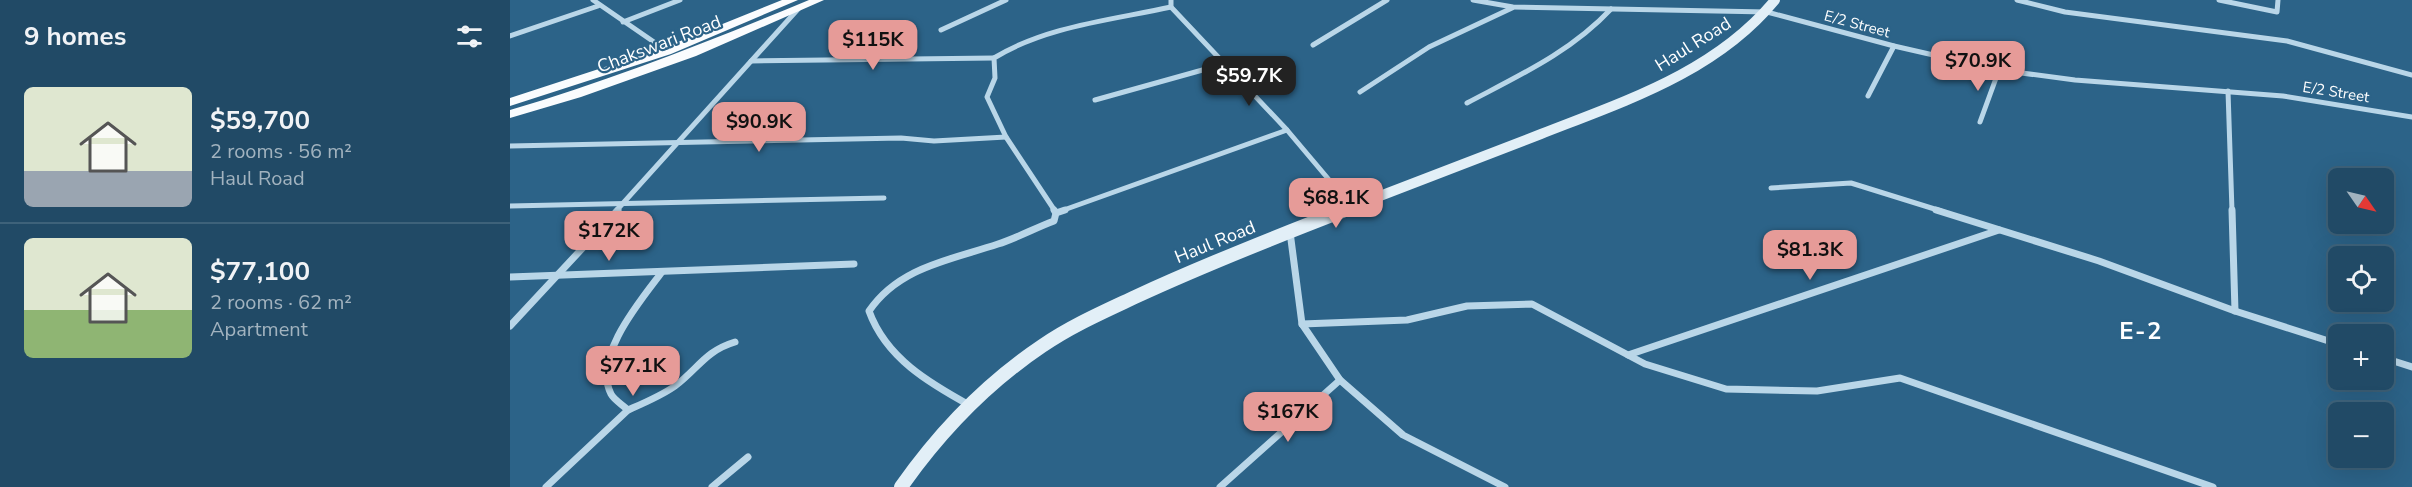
<!DOCTYPE html>
<html lang="en">
<head>
<meta charset="utf-8">
<style>
	:root { --surface:#214a66; --page:#2d546f; --text:#f1f3f6; --muted:#a2b3bf; --line:#3e627a; --accent:#e69b98 }
	body { margin:0; font-family:"Nunito Sans",sans-serif; background:var(--page); color:var(--text); height:100vh; display:flex; flex-direction:column; font-size:22px; white-space:nowrap }
	* { box-sizing:border-box; margin:0 }
	p { font-size:20px; color:var(--muted) }
	.icon { flex:none; width:33px; height:33px; fill:none; stroke:currentColor; stroke-width:2; stroke-linecap:round; stroke-linejoin:round }
	.map { position:relative; flex:1; overflow:hidden }
	.panel { display:flex; flex-direction:column; background:var(--surface); width:510px }
	.panel>* { flex:none }
	.needle { width:39px; rotate:124deg }
	.controls { position:absolute; left:1818px; top:168px; display:grid; gap:12px }
	.controls a { display:grid; place-items:center; width:66px; height:66px; border-radius:9px; background:var(--surface); box-shadow:0 6px 24px #0002,0 0 0 2px var(--line); font-size:30px }
	.price { position:absolute; translate:-50% -51px; padding:0 14px; border-radius:12px; background:var(--accent); color:#111; font-size:20px; line-height:39px; filter:drop-shadow(0 2px 3px #0008) }
	.price::after { content:''; position:absolute; left:50%; top:36px; width:18px; height:14px; margin-left:-9px; background:inherit; clip-path:polygon(0 0,100% 0,50% 100%) }
	.price.current { background:#222; color:#fff }
	ul { padding:0; list-style:none }
	li { display:flex; align-items:center; gap:18px; height:150px; padding:0 24px }
	li+li { border-top:2px solid var(--line) }
	li span { display:grid; place-items:center; flex:none; width:168px; height:120px; border-radius:9px; color:#555 }
	li>.icon { margin-inline-start:auto }
	span .icon { width:72px; height:72px; fill:#fffc; stroke-width:1 }
	li b { font-size:26px }
	h2 { display:flex; justify-content:space-between; align-items:center; height:72px; padding:0 24px; font-size:26px }
	main { display:flex; flex:1; min-height:0 }
	.map>svg:first-child { display:block }
	.lines { fill:none; stroke-linecap:round; stroke-linejoin:round }
	.street-far1 { stroke:#b9d6e8; stroke-width:5 }
	.street { stroke:#b9d6e8; stroke-width:7 }
	.secondary-far1 { stroke:#e2eff7; stroke-width:10 }
	.secondary { stroke:#e2eff7; stroke-width:14 }
	.primary { fill:#fafcfe; fill-rule:evenodd }
	.labels { text-anchor:middle; stroke-width:4.5; stroke-linejoin:round; paint-order:stroke }
	.far-street-label { font-size:15px; fill:#fff; stroke:#2c6388 }
	.street-label { font-size:18px; fill:#fff; stroke:#2c6388 }
	.district-label { font-size:24px; font-weight:bold; letter-spacing:1.5px; fill:#fff; stroke:#2c6388 }
</style>
</head>
<body>
<main>
<section class="panel">
<h2>9 homes<svg class="icon" aria-label="filters" viewBox="0 0 24 24"><path d="M4 7h16M4 17h16"/><circle cx="9" cy="7" r="2"/><circle cx="15" cy="17" r="2"/></svg></h2>
<ul>
<li><span style="background:linear-gradient(#dfe7d0 70%,#9aa5b1 0)"><svg class="icon" aria-label="home" viewBox="0 0 24 24"><path d="M3 11l9-7 9 7M6 9v11h12V9"/></svg></span><div><b>$59,700</b><p>2 rooms · 56 m²</p><p>Haul Road</p></div></li>
<li><span style="background:linear-gradient(#dfe7d0 60%,#8fb573 0)"><svg class="icon" aria-label="home" viewBox="0 0 24 24"><path d="M3 11l9-7 9 7M6 9v11h12V9"/></svg></span><div><b>$77,100</b><p>2 rooms · 62 m²</p><p>Apartment</p></div></li>
</ul>
</section>
<div class="map">
<svg width="1902" height="487" viewBox="0 0 1902 487">
	<rect width="100%" height="100%" fill="#2c6388"/>
	<g class="lines">
		<g class="street-far1">
			<polyline points="83,0 157,51"/>
			<polyline points="661,0 661,7 777,130 842,207"/>
			<polyline points="963,0 1003,7 1257,12 1384,46 1489,70 1565,80 1773,96 1902,117"/>
			<polyline points="1507,0 1555,12 1777,41 1902,75"/>
			<polyline points="1709,0 1767,12 1768,0"/>
			<polyline points="113,22 170,0"/>
			<polyline points="431,30 496,0"/>
			<polyline points="0,36 88,6"/>
			<polyline points="803,45 877,0"/>
			<polyline points="241,61 484,58"/>
			<polyline points="1718,91 1722,211"/>
			<polyline points="850,92 919,47 1002,8"/>
			<polyline points="1358,96 1384,46"/>
			<polyline points="585,100 714,64"/>
			<path d="M957,103C1008,76 1061,52 1101,9"/>
			<polyline points="1470,122 1489,70"/>
			<polyline points="0,146 391,138 424,141 496,137"/>
			<polyline points="1261,188 1341,183 1431,211"/>
			<polyline points="0,206 374,198"/>
			<polyline points="106,211 289,8"/>
			<path d="M545,211L496,137L477,97L485,78L484,58C536,26 602,20 661,7"/>
			<polyline points="551,211 777,130"/>
		</g>
		<g class="street">
			<polyline points="544,210 546,213"/>
			<polyline points="1426,210 1589,261 1725,311 1828,344"/>
			<polyline points="1722,210 1725,311"/>
			<polyline points="780,232 792,324 830,380 893,435 995,487"/>
			<polyline points="0,277 344,264"/>
			<polyline points="792,324 897,320 957,306 1022,304 1135,364 1216,389 1307,391 1390,378 1703,487"/>
			<polyline points="0,326 108,210"/>
			<polyline points="1118,355 1489,230"/>
			<polyline points="1874,358 1902,367"/>
			<path d="M461,406C419,383 376,358 359,311C389,267 440,260 488,244C507,238 525,228 544,221L546,213L555,210"/>
			<path d="M118,410C134,403 151,396 165,386C188,369 195,351 225,342"/>
			<path d="M36,487L118,410C113,405 104,400 101,394C82,357 131,300 152,272"/>
			<polyline points="202,487 238,457"/>
			<polyline points="710,487 830,380"/>
		</g>
		<path class="secondary-far1" d="M831,211C898,185 965,160 1031,134C1115,101 1206,72 1265,0"/>
		<path class="secondary" d="M391,487C429,433 477,383 532,346C561,326 593,312 625,297C694,265 765,237 835,210"/>
		<g class="primary">
			<polygon points="272,0 288,0 161,54 0,106 0,98 153,48"/>
			<path d="M299,0H314L186,56L71,97L0,118V110C102,80 200,41 299,0Z"/>
		</g>
	</g>
	<g class="labels">
		<g class="far-street-label">
			<text transform="translate(1347 24) rotate(15)" y="5">E/2 Street</text>
			<text transform="translate(1826 92) rotate(9)" y="5">E/2 Street</text>
		</g>
		<g class="street-label">
			<text transform="translate(149 44) rotate(-21)" y="6">Chakswari Road</text>
			<text transform="translate(1183 44) rotate(-32)" y="6">Haul Road</text>
			<text transform="translate(705 242) rotate(-22)" y="6">Haul Road</text>
		</g>
		<g class="district-label">
			<text x="1631" y="339">E-2</text>
		</g>
	</g>
</svg>
<div class="controls">
<a><svg class="needle" viewBox="-14 -14 28 28"><path d="M0-13l5 13h-10z" fill="#e53935"/><path d="M0 13l5-13h-10z" fill="#a2b3bf"/></svg></a>
<a><svg class="icon" aria-label="locate" viewBox="0 0 24 24"><circle cx="12" cy="12" r="6"/><path d="M12 2v4M12 18v4M2 12h4M18 12h4"/></svg></a>
<a>+</a>
<a>−</a>
</div>
<b class="price" style="left:363px;top:71px">$115K</b>
<b class="price" style="left:1468px;top:92px">$70.9K</b>
<b class="price current" style="left:739px;top:107px">$59.7K</b>
<b class="price" style="left:249px;top:153px">$90.9K</b>
<b class="price" style="left:826px;top:229px">$68.1K</b>
<b class="price" style="left:99px;top:262px">$172K</b>
<b class="price" style="left:1300px;top:281px">$81.3K</b>
<b class="price" style="left:123px;top:397px">$77.1K</b>
<b class="price" style="left:778px;top:443px">$167K</b>
</div>
</main>
</body>
</html>
